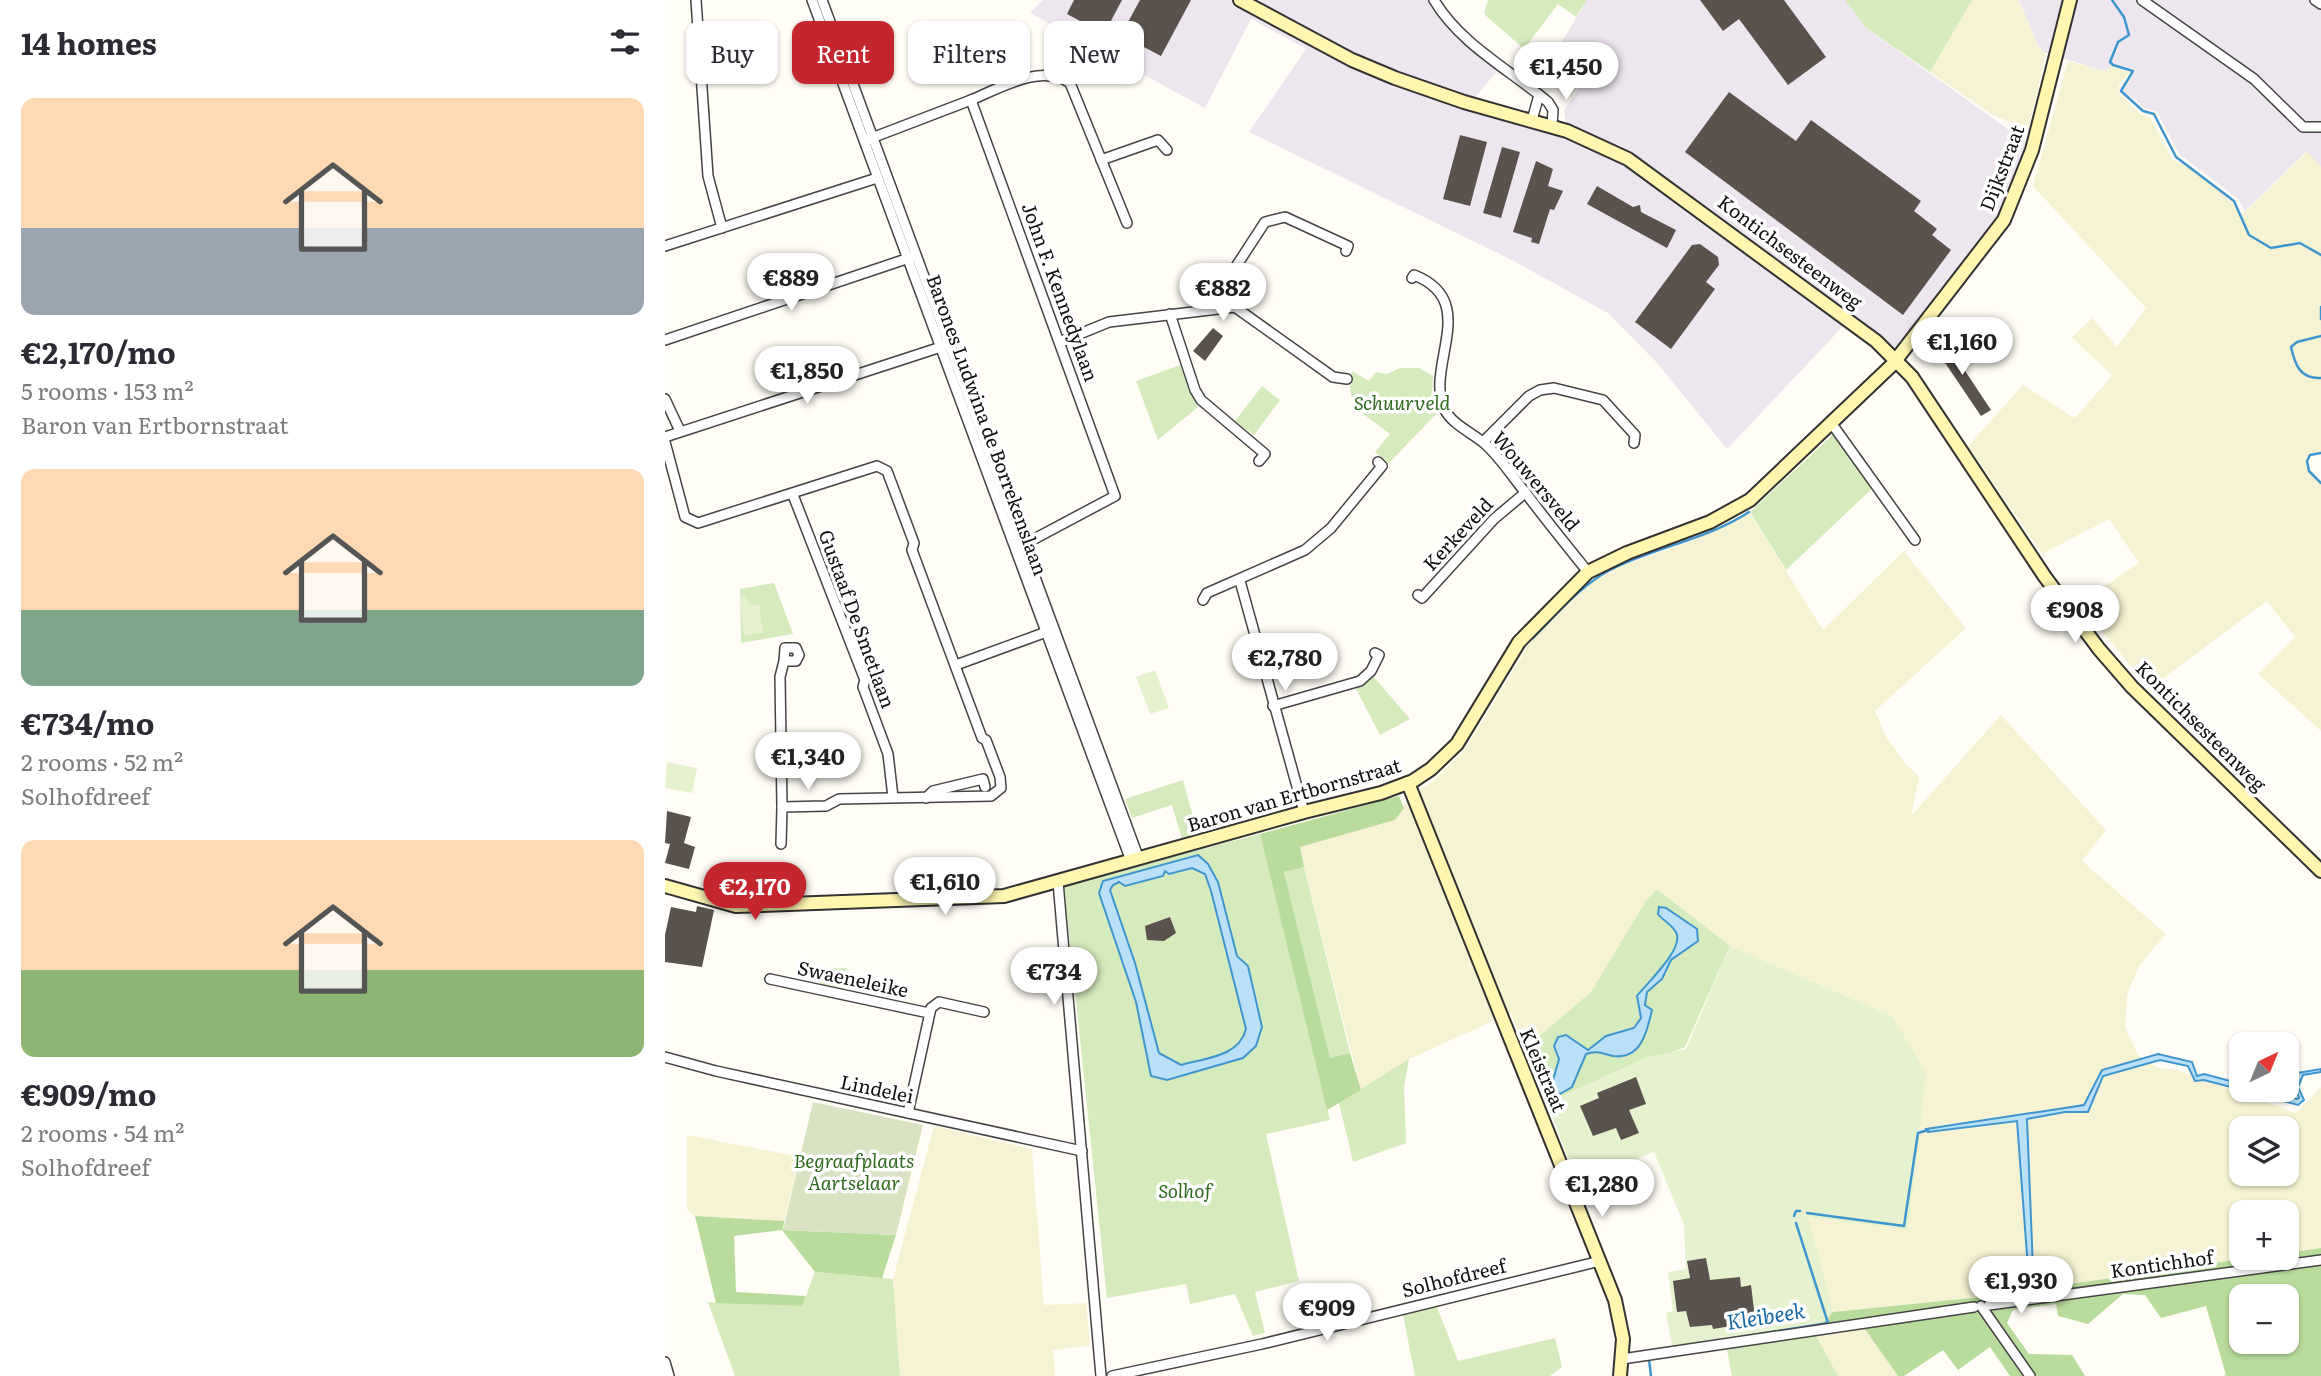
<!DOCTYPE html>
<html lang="en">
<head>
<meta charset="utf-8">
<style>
	:root { --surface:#fff; --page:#f7f7f7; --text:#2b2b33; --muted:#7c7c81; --accent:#c4262e }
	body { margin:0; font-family:Literata,serif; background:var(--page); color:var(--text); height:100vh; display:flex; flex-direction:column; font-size:26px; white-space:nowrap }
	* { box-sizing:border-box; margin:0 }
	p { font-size:23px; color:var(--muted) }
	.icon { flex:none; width:38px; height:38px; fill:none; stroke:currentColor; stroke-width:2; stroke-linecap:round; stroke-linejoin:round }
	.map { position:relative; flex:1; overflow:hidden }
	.details { display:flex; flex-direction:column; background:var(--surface); width:665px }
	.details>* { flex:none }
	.banner { position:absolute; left:21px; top:21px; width:665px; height:63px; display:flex; gap:14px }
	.needle { width:46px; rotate:43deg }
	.tools { position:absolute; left:1564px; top:1032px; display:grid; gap:14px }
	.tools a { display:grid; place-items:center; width:70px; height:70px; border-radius:14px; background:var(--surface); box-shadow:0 2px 5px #0004; font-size:35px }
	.price { position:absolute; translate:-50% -60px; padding:0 16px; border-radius:24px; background:#fff; color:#222; font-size:23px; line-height:46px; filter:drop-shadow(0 2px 4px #0008) }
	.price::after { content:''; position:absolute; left:50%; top:42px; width:21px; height:16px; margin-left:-10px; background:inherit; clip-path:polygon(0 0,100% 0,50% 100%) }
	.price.on { background:var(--accent); color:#fff }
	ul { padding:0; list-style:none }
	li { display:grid; align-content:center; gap:14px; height:371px; padding:0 21px }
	li span { display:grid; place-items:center; height:217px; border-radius:14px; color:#555 }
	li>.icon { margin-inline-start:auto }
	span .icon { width:126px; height:126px; fill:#fffc; stroke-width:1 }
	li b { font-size:30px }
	h2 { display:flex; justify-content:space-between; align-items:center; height:84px; padding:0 21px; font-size:30px }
	.tag { padding:0 24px; border-radius:14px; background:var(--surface); box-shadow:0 2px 5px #0004; font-size:24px; line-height:63px }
	.tag.on { background:var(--accent); color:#fff }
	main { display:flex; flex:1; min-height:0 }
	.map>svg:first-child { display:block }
	.industrial { fill:#eee6ef }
	.farmland { fill:#f6f3d4; fill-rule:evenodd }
	.green { fill:#d5ebbd; fill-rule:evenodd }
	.forest { fill:#b9dc9c; fill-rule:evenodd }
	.cemetery { fill:#d9e3c4 }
	.pitch { fill:#e6f2cf }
	.water { fill:#b9e0f7; stroke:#3f96cf; stroke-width:2; fill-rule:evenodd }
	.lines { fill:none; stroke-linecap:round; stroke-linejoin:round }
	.stream { stroke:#3f96cf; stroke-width:2.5 }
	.building { fill:#5a524d }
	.street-casing { stroke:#444; stroke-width:12 }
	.secondary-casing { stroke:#333; stroke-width:16 }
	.street { stroke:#fff; stroke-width:9 }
	.secondary { stroke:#fff6b0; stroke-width:12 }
	.labels { text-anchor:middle; stroke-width:7; stroke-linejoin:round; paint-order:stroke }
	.street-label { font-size:19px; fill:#111; stroke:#fff }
	.park-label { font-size:19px; font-style:italic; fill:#2f6b1f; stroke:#fff }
	.water-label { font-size:21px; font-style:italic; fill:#1768a6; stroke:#fff }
</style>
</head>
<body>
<main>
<section class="details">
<h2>14 homes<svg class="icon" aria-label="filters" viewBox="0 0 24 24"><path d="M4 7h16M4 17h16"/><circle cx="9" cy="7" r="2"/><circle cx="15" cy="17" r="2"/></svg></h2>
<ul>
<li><span style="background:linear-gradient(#ffd9b3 60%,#9aa5b1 0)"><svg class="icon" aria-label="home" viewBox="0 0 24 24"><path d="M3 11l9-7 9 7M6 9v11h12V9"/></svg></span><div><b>€2,170/mo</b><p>5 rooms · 153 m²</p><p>Baron van Ertbornstraat</p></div></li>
<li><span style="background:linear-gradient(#ffd9b3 65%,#7fa58c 0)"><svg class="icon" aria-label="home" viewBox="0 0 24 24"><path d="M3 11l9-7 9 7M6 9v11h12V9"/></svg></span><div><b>€734/mo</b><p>2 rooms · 52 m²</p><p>Solhofdreef</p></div></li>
<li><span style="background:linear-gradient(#ffd9b3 60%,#8fb573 0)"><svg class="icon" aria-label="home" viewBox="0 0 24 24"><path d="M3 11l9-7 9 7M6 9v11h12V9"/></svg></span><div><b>€909/mo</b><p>2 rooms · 54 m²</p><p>Solhofdreef</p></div></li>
</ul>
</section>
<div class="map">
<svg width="1656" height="1376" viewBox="0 0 1656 1376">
	<rect width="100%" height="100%" fill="#fffdf5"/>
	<g class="industrial">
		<polygon points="378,0 763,0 773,17 799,43 833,70 808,100 902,130 899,110 929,68 896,43 922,0 1180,0 1200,27 1361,142 1339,220 1232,360 1184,320 1062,449 993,364 943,313 847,260 584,132 641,49 586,19 540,108 365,13"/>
		<polygon points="1354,0 1656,0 1656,167 1641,152 1580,211 1573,199 1514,154 1492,112 1479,108 1459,91 1470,69 1449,64 1439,71 1381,53 1373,46"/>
	</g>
	<g class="farmland">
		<polygon points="1307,0 1354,0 1373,46 1381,53 1363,130 1326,114 1265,72"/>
		<polygon points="1403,61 1439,71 1446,66 1465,72 1454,85 1454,93 1475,114 1485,117 1507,159 1529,170 1568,203 1576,216 1642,152 1656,167 1656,453 1645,455 1642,461 1644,471 1656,483 1656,731 1593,674 1630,637 1602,601 1484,689 1415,603 1474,563 1444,519 1377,554 1303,446 1358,385 1410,418 1447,376 1407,337 1427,318 1452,347 1481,308 1368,186"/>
		<path d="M1084,512L1158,630L1239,551L1301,628L1210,711L1221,737L1242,765L1254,776L1246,816L1336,715L1441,830L1417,861L1501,934L1474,966L1462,995L1460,1027L1473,1055L1493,1068L1513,1070L1631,1113L1656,1087V1248L1622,1253V1213H1577V1258H1584L1316,1297L1168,1312L1142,1217L1243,1230L1227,1016L1065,946L992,889L982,899L926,992L860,1048L846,1013L744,1059L696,1090L634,847L730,820L746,797L772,778L799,751L868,638L926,583L953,567L1027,541ZM1577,1129H1622V1174H1577Z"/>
		<polygon points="269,1126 367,1149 379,1305 421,1303 425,1346 388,1350 390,1376 235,1376 228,1279"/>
		<polygon points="22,1135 135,1157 119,1221 30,1216 22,1210"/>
		<polygon points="1197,1325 1233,1376 1173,1376 1149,1332"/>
	</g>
	<g class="green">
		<polygon points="823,0 922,0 911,17 893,4 859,49 819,14"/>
		<polygon points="1180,0 1307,0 1265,72 1200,27"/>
		<polygon points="515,365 533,407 493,440 471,381"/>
		<path d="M735,368H754L768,376L767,393L774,411L724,463L710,452L725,434C700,414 678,407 687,371L704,381L711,372L722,374Z"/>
		<polygon points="597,386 615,400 589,435 570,421"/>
		<polygon points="1172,431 1211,485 1121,570 1085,512"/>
		<polygon points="109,583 128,634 76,643 75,589"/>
		<polygon points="708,676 745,719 715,735 691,689"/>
		<polygon points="518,780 533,835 517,839 507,805 467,818 460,799"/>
		<path d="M595,834L665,1120L601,1134L634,1281L590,1292L600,1333L588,1336L570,1294L525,1304L521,1284L442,1298L399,885ZM533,855L543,864L553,882L572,956L583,966L597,1027L591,1046L578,1058L502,1080L486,1076L471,1002L438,881Z"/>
		<polygon points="639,867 685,1053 665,1058 619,872"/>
		<path d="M527,868L540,874L546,891L581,1029C574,1057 540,1058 516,1065L494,1053L470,963L445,890L448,885L454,882L460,886L497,876L500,871L504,874Z"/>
		<polygon points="992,889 1065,946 1020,1047 882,1102 860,1048 926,992 982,899"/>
		<polygon points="182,968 178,991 155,986 155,969"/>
		<polygon points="744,1059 739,1087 741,1143 688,1162 674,1103"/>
		<polygon points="150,1272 228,1279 235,1376 70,1376 43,1302 137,1306"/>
		<polygon points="772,1307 793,1361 890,1338 897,1367 885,1376 750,1376 738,1315"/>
		<polygon points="1149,1332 1173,1376 1067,1376 1061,1345"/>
	</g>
	<g class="forest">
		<polygon points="734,796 739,808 730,820 635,847 639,867 619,872 665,1058 685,1053 696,1090 662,1110 595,834"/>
		<polygon points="30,1216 119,1221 118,1230 231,1235 217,1278 150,1272 117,1230 69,1236 71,1292 141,1296 137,1306 51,1303"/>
		<path d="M1656,1248V1376H1558L1561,1375L1541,1306L1496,1318L1480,1295L1458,1294L1423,1324L1393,1316L1391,1304L1348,1310L1342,1323L1364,1354L1407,1355L1420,1376H1345L1325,1347L1293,1370L1278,1350L1239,1376H1233L1197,1325L1149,1332L1168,1312L1316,1297L1584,1258H1622V1253ZM1577,1297H1622V1342H1577Z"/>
	</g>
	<polygon class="cemetery" points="148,1102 258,1125 231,1235 118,1230"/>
	<g class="pitch">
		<polygon points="75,596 81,596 84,605 94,605 98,633 79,635"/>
		<polygon points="490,670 504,708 485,714 471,677"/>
		<polygon points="2,762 32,768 27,793 0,788"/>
		<polygon points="1065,946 1227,1016 1261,1073 1243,1230 1143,1217 1168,1312 1149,1332 1008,1351 1001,1313 1008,1311 1003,1272 1021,1269 1019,1225 989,1152 913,1183 882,1103 982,1057 1021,1049"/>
	</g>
	<g class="water">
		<path d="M533,855L543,864L553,882L572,956L583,966L597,1027L591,1046L578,1058L502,1080L486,1076L471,1002L434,893L438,881ZM527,868L540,874L546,891L581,1029C574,1057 540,1058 516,1065L494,1053L470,963L445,890L448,885L454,882L460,886L498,876L500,871L504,874Z"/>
		<path d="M994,907L1001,908L1032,929L1033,941L1006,960L997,979L982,992L980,1005L987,1010C982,1032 976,1060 948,1056C938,1054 932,1050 921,1054L907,1087L893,1095L886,1087L894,1059L889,1046L893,1037L901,1035L923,1050L941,1036L969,1028L976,1018L972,996C982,983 1016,952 1012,935C1010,926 998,921 993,914Z"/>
		<polygon points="1493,1054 1527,1062 1532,1076 1539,1074 1577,1084 1577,1090 1539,1080 1530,1081 1523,1066 1495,1060 1438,1076 1423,1112 1400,1112 1362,1119 1369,1294 1365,1295 1352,1121 1263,1132 1261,1129 1419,1105 1437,1070"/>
		<polygon points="1656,1069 1656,1072 1638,1075 1633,1087 1639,1100 1633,1105 1578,1090 1598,1090 1632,1099 1634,1098 1629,1083 1633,1073"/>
	</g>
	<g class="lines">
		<g class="stream">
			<polyline points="1447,0 1459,17 1464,35 1453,42 1445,62 1448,65 1468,71 1456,91 1478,111 1489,114 1511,157 1569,201 1584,235 1606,248 1635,243 1656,255"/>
			<polyline points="1656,307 1656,319"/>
			<path d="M1656,336L1632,342L1626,347C1630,365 1635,379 1656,378"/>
			<polyline points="1656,453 1645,455 1642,461 1644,471 1656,483"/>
			<path d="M868,638C892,614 915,586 945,570C990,547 1041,540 1084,512"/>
			<polyline points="1142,1213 1239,1226 1253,1133 1263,1130"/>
			<polyline points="1129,1216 1131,1211 1135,1211"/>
			<polyline points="982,1352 1163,1323 1131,1223"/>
			<polyline points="984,1359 986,1376"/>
		</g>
	</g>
	<g class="building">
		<polygon points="409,0 457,0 439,34 402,14"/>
		<polygon points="475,0 526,0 496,56 456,35"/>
		<polygon points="1035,0 1119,0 1161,57 1123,85 1074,19 1058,31"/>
		<polygon points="346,52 351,70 334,76 332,70 336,68 332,58"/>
		<polygon points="1064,92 1131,141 1146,120 1256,201 1249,211 1272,229 1267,235 1286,250 1238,315 1020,152"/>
		<polygon points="795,135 822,142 805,206 778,199"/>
		<polygon points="837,147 855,152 836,218 818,213"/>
		<polygon points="871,161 888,169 883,186 898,191 889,210 885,209 874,244 866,242 867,238 848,232"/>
		<polygon points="932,186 968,207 975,205 976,212 1011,230 1002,248 922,204"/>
		<polygon points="1035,244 1053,257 1054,265 1041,282 1050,289 1006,349 970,322 1027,245"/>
		<polygon points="548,328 558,336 540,361 528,351"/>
		<polygon points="1279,339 1326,410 1316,416 1268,345"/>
		<polygon points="2,811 26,817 19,843 30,847 24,869 0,863 5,844 0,843"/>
		<polygon points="32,906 49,910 37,967 0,962 0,935 6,907 31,912"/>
		<polygon points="505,917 511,933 499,941 482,940 480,926"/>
		<polygon points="971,1077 981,1104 964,1110 974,1133 956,1140 951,1128 928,1136 915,1106 934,1098 932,1093"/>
		<polygon points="1041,1258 1045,1280 1075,1277 1076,1287 1086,1285 1090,1318 1084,1319 1085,1323 1048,1329 1047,1325 1025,1327 1021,1311 1012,1312 1008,1281 1025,1278 1022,1261"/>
	</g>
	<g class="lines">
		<defs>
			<g id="street">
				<polyline points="31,0 43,176 57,228"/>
				<polyline points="147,0 466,861"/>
				<polyline points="157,0 474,859"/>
				<path d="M769,0C795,44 845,70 883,102L888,110L887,126"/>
				<polyline points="1477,0 1589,79 1638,127 1656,127"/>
				<polyline points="1650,0 1656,4"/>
				<path d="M306,100C335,88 376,63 405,83L462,223"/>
				<polyline points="867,120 874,95"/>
				<polyline points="204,139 306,100 450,496 356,546"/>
				<polyline points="436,160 493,140 502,150"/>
				<polyline points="0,246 212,178"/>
				<path d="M747,278L749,275C816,301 760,366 779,408C786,424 806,432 819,443C835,457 846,475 860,492C880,519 902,546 923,572"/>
				<polyline points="570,307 570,268 600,222 620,217 683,246 681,251"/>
				<polyline points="505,314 530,390 536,400 600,454 594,461"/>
				<polyline points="0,340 247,257"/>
				<polyline points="395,342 444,322 570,307 668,377 682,379"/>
				<polyline points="0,399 15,431"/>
				<polyline points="1167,424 1250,540"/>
				<polyline points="0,437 279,346"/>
				<polyline points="0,442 20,517 33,523 212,466 222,471 249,543 247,550 317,738 321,740 335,777 336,788 326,796 174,799 161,806 117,807 116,844"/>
				<polyline points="818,442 864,396 875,390 889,388 938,400 970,435 969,443"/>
				<polyline points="128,495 200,680 198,687 223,754 228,797"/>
				<polyline points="575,581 639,812"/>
				<polyline points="753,595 757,598 829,519 860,493"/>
				<polyline points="538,600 542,593 640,550 666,528 717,466 713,462"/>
				<polyline points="291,665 384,631"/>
				<polyline points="608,706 695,681 706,671 714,655 710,653"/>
				<polyline points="261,798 268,791 318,779 320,787"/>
				<polyline points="117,807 115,677 119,661 131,661 134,655 131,648 120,648 119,661"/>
				<polyline points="393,882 436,1376"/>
				<polyline points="105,979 264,1013"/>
				<polyline points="0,1057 51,1071 417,1151"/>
				<polyline points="243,1113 266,1008 274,1002 319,1012"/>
				<polyline points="1324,1305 1656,1260"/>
				<polyline points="1316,1306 1365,1376"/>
				<polyline points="957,1359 1309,1307"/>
				<polyline points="0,1362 4,1376"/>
				<polyline points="447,1376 597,1344 935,1261"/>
			</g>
			<g id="secondary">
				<polyline points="575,0 687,60 730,78 799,102 902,131 963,159 1211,341 1247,377 1380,577 1434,649 1467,687 1656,871"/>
				<polyline points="743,783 950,1300 958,1339 955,1376"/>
				<polyline points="0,886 71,906 339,896 639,812 716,793 748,781 766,769 792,744 854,642 923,572 962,553 1045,522 1085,500 1227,365 1339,220 1367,150 1405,0"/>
			</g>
		</defs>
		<use href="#street" class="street-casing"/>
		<use href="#secondary" class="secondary-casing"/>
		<use href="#street" class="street"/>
		<use href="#secondary" class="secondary"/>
	</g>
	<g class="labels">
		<g class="street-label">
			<text transform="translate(1337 168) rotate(-69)" y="7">Dijkstraat</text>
			<text transform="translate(1125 252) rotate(37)" y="7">Kontichsesteenweg</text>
			<text transform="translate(395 292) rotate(70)" y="7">John F. Kennedylaan</text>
			<text transform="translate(322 425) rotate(70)" y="7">Barones Ludwina de Borrekenslaan</text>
			<text transform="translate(871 481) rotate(50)" y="7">Wouwersveld</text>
			<text transform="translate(793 534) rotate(-47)" y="7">Kerkeveld</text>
			<text transform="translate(192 619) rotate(70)" y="7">Gustaaf De Smetlaan</text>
			<text transform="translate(1536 726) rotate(45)" y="7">Kontichsesteenweg</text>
			<text transform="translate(629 795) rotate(-16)" y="7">Baron van Ertbornstraat</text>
			<text transform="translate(188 979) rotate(12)" y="7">Swaeneleike</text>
			<text transform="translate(878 1070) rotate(67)" y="7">Kleistraat</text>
			<text transform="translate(212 1089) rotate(12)" y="7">Lindelei</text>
			<text transform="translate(1497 1264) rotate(-8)" y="7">Kontichhof</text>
			<text transform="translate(789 1278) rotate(-14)" y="7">Solhofdreef</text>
		</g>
		<g class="park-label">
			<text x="737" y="410">Schuurveld</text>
			<text x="189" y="1168">Begraafplaats<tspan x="189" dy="22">Aartselaar</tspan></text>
			<text x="520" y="1198">Solhof</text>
		</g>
		<g class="water-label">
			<text transform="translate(1101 1317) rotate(-9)" y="7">Kleibeek</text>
		</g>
	</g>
</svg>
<div class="tools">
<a><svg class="needle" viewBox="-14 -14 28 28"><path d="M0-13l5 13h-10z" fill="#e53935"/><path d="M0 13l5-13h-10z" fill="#7c7c81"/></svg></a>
<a><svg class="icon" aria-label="layers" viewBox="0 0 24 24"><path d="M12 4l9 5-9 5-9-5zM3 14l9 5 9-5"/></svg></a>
<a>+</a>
<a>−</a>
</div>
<b class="price" style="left:901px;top:102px">€1,450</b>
<b class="price" style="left:126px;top:313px">€889</b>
<b class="price" style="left:558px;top:323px">€882</b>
<b class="price" style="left:1297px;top:377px">€1,160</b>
<b class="price" style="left:142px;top:406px">€1,850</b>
<b class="price" style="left:1410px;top:645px">€908</b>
<b class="price" style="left:620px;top:693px">€2,780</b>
<b class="price" style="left:143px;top:792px">€1,340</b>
<b class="price" style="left:280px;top:917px">€1,610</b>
<b class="price on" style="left:90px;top:922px">€2,170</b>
<b class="price" style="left:389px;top:1007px">€734</b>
<b class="price" style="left:937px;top:1219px">€1,280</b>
<b class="price" style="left:1356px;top:1316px">€1,930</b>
<b class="price" style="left:662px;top:1343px">€909</b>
<div class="banner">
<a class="tag">Buy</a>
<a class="tag on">Rent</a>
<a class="tag">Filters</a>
<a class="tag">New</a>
</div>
</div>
</main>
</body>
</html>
